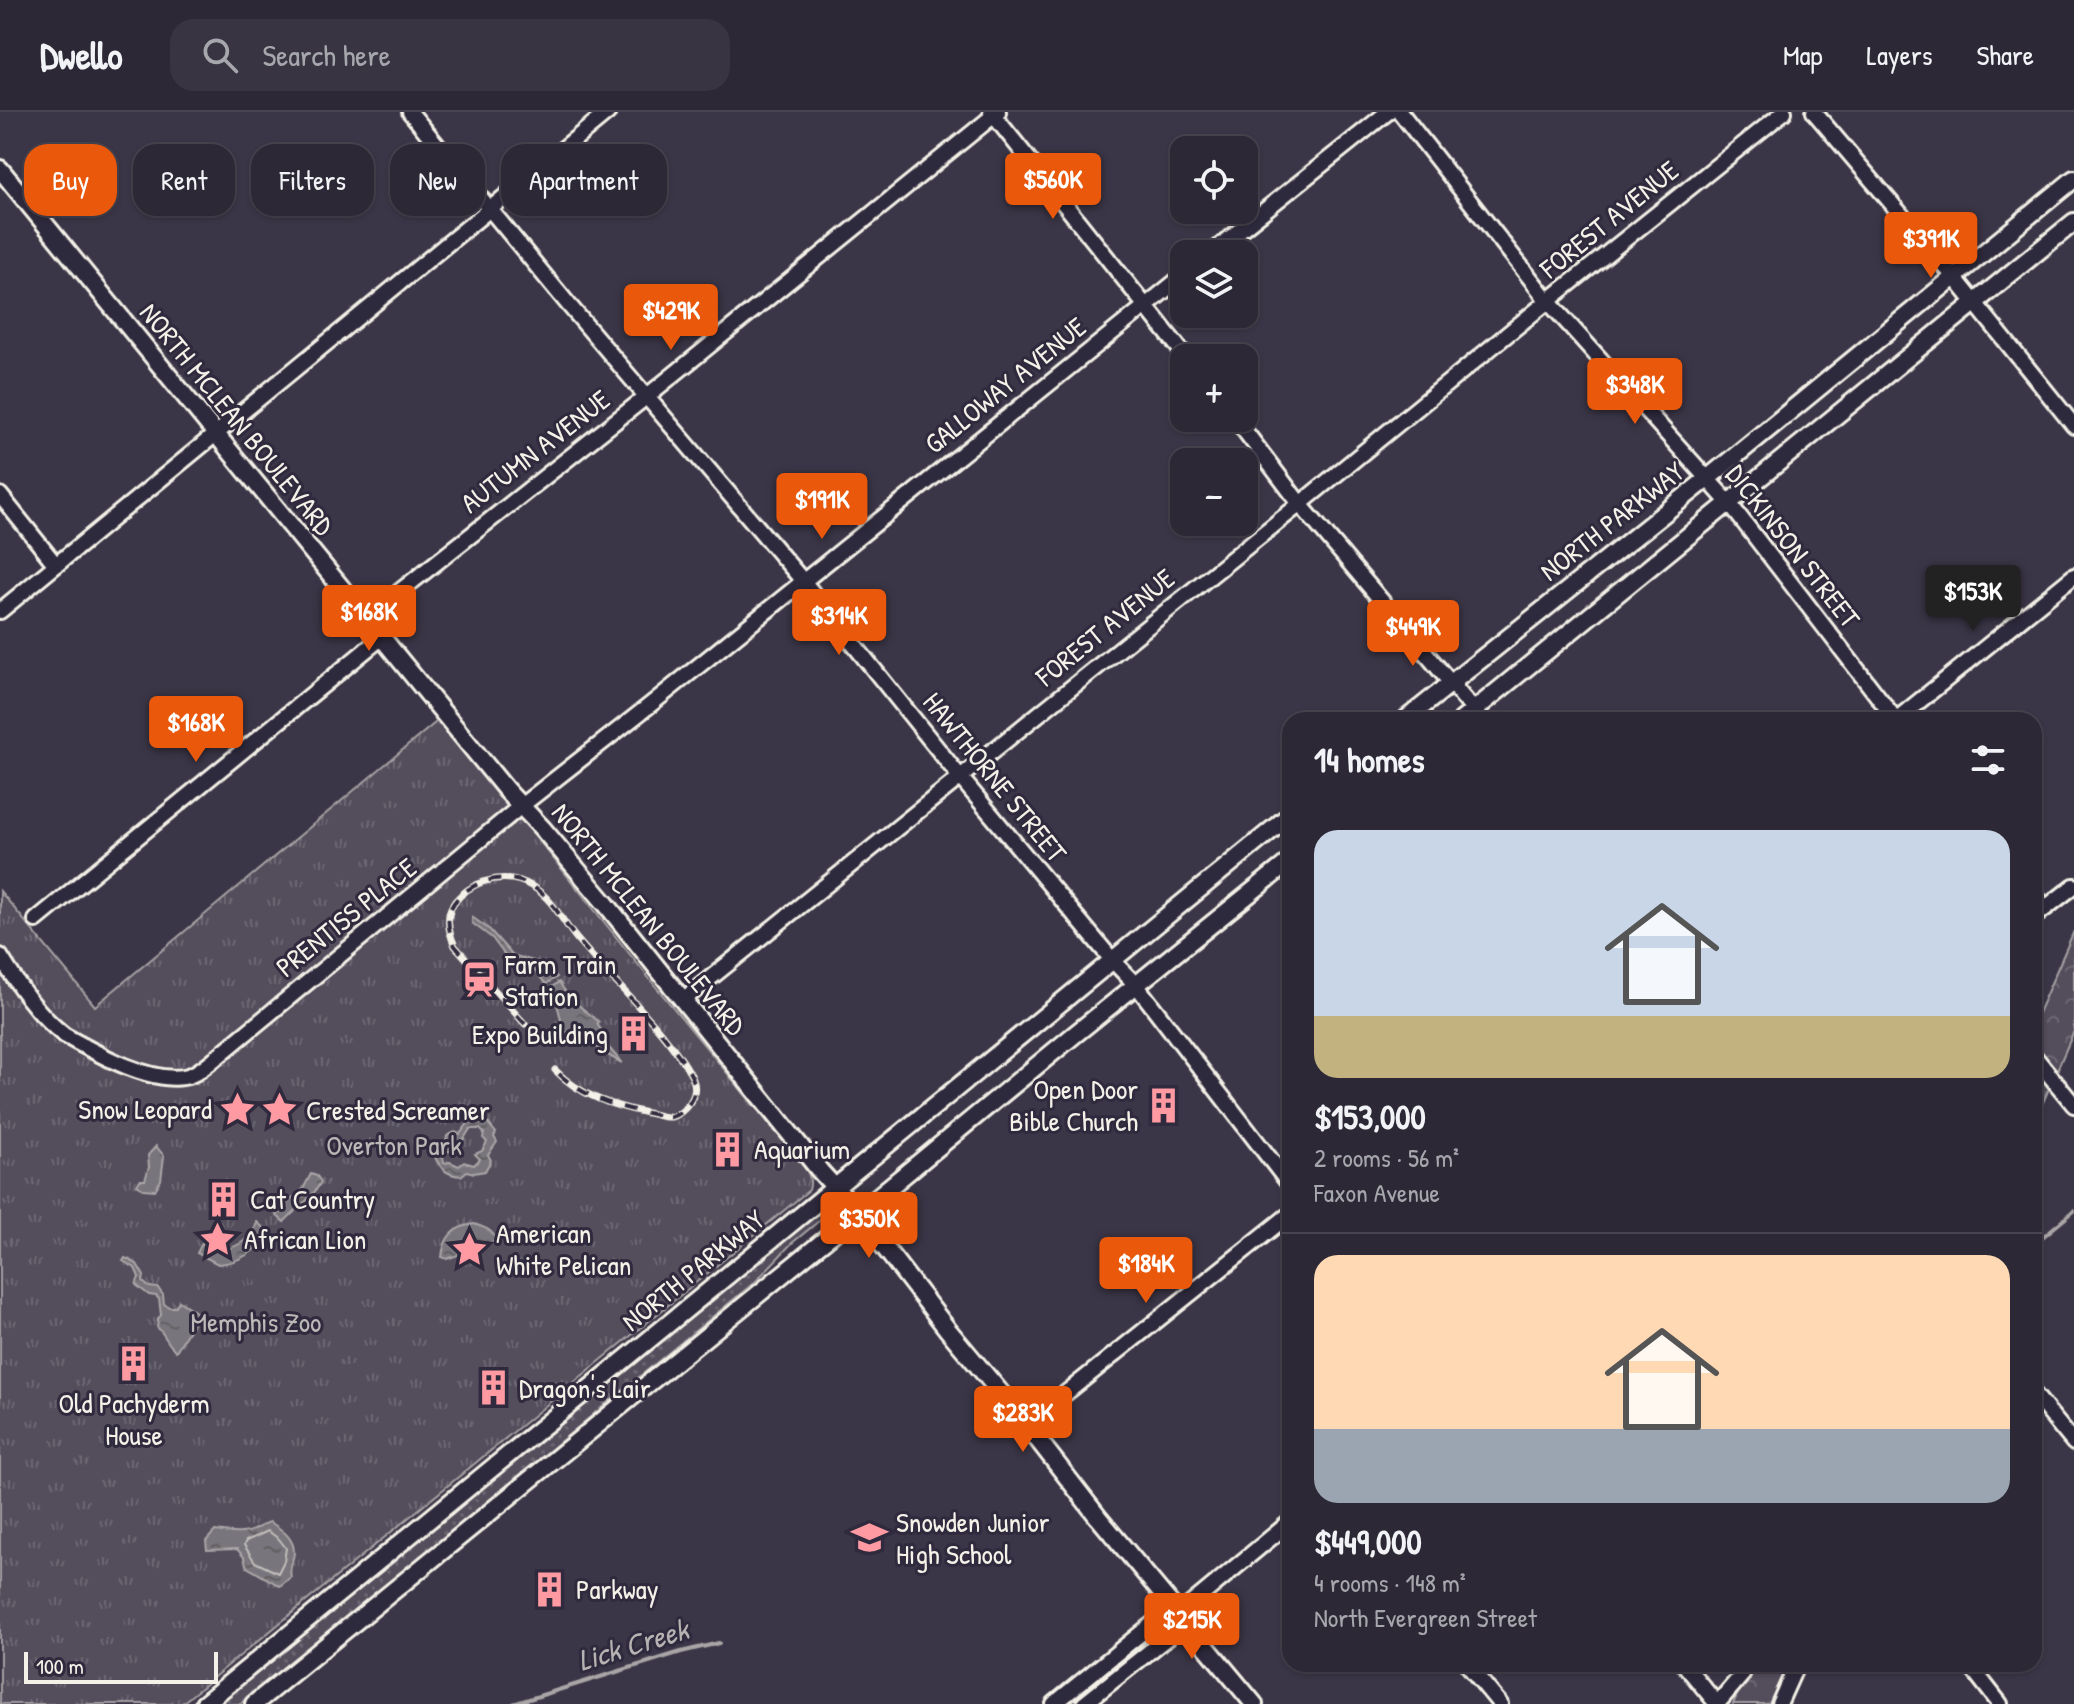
<!DOCTYPE html>
<html lang="en">
<head>
<meta charset="utf-8">
<style>
	:root { --surface:#2c2835; --page:#383441; --text:#f1f3f6; --muted:#a6a6ad; --line:#484450; --accent:#ea580c }
	body { margin:0; font-family:"Patrick Hand",sans-serif; background:var(--page); color:var(--text); height:100vh; display:flex; flex-direction:column; font-size:30px; white-space:nowrap }
	* { box-sizing:border-box; margin:0 }
	p { font-size:26px; color:var(--muted) }
	.icon { flex:none; width:44px; height:44px; fill:none; stroke:currentColor; stroke-width:2; stroke-linecap:round; stroke-linejoin:round }
	.map { position:relative; flex:1; overflow:hidden }
	.side { position:absolute; left:1282px; top:600px; width:760px; height:960px; display:flex; flex-direction:column; background:var(--surface); border-radius:24px; box-shadow:0 2px 6px #0004,0 0 0 2px var(--line) }
	.side>* { flex:none }
	.top-card { position:absolute; left:24px; top:32px; width:760px; height:72px; display:flex; gap:16px }
	.controls { position:absolute; left:1170px; top:24px; display:grid; gap:16px }
	.controls a { display:grid; place-items:center; width:88px; height:88px; border-radius:16px; background:var(--surface); box-shadow:0 2px 6px #0004,0 0 0 2px var(--line); font-size:40px }
	.scale { position:absolute; left:24px; bottom:20px; width:194px; box-sizing:border-box; padding-left:8px; border:4px solid #f4f1e8; border-top:0; font-size:22px; line-height:28px; white-space:nowrap; color:#f4f1e8; -webkit-text-stroke:6px #2f2a3d; paint-order:stroke }
	.price { position:absolute; translate:-50% -68px; padding:0 18px; border-radius:8px; background:var(--accent); color:#fff; font-size:26px; line-height:52px; filter:drop-shadow(0 2px 4px #0008) }
	.price::after { content:''; position:absolute; left:50%; top:48px; width:24px; height:18px; margin-left:-12px; background:inherit; clip-path:polygon(0 0,100% 0,50% 100%) }
	.price.on { background:#222; color:#fff }
	ul { padding:0; list-style:none }
	li { display:grid; align-content:center; gap:16px; height:424px; padding:0 32px }
	li+li { border-top:2px solid var(--line) }
	li span { display:grid; place-items:center; height:248px; border-radius:24px; color:#555 }
	li>.icon { margin-inline-start:auto }
	span .icon { width:144px; height:144px; fill:#fffc; stroke-width:1 }
	li b { font-size:34px }
	h2 { display:flex; justify-content:space-between; align-items:center; height:96px; padding:0 32px; font-size:34px }
	.tag { padding:0 28px; border-radius:24px; background:var(--surface); box-shadow:0 2px 6px #0004,0 0 0 2px var(--line); font-size:28px; line-height:72px }
	.tag.on { background:var(--accent); color:#fff }
	header { display:flex; align-items:center; gap:48px; box-sizing:border-box; height:112px; padding:0 40px; background:var(--surface); border-bottom:2px solid var(--line) }
	header strong { font-size:38px }
	nav { display:flex; gap:44px; margin-inline-start:auto; font-size:28px }
	.search { width:560px; height:72px; background:var(--page); display:flex; align-items:center; gap:20px; box-sizing:border-box; padding:0 28px; border-radius:24px; color:var(--muted); font-size:30px }
	.map>svg:first-child { display:block }
	.grass { fill:url(#grass-dots); stroke:#a4a0a2; stroke-width:2 }
	.forest { fill:url(#forest-crowns); stroke:#a4a0a2; stroke-width:2 }
	.park { fill:url(#park-tufts); stroke:#a4a0a2; stroke-width:2 }
	.water { fill:url(#water-ripples); stroke:#aaa6a7; stroke-width:2; fill-rule:evenodd }
	.lines { fill:none; stroke-linecap:round; stroke-linejoin:round }
	.shore { stroke:#c2bfbc; stroke-width:2 }
	.stream { stroke:#aaa6a7; stroke-width:4 }
	.minor-casing { stroke:#f4f1e8; stroke-width:20 }
	.major-casing { stroke:#f4f1e8; stroke-width:22 }
	.minor { stroke:#2f2a3d; stroke-width:14 }
	.major { stroke:#2f2a3d; stroke-width:16 }
	.rail-casing { stroke:#f4f1e8; stroke-width:7 }
	.rail { stroke:#2f2a3d; stroke-width:4; stroke-dasharray:12; stroke-linecap:butt }
	.labels { text-anchor:middle; stroke-width:6; stroke-linejoin:round; paint-order:stroke }
	.street-label { font-size:28px; fill:#f4f1e8; stroke:#2f2a3d }
	.poi-label { font-size:28px; fill:#f4f1e8; stroke:#2f2a3d; text-anchor:start }
	.park-label { font-size:28px; fill:#bcb8b7; stroke:#2f2a3d }
	.water-label { font-size:30px; font-style:italic; fill:#b6b2b2; stroke:#2f2a3d }
</style>
</head>
<body>
<header>
<strong>Dwello</strong>
<div class="search"><svg class="icon" aria-label="search" viewBox="0 0 24 24"><circle cx="10" cy="10" r="6"/><path d="M15 15l6 6"/></svg>Search here</div>
<nav><a>Map</a><a>Layers</a><a>Share</a></nav>
</header>
<div class="map">
<svg width="2074" height="1592" viewBox="0 0 2074 1592">
	<defs>
		<pattern id="grass-dots" width="8" height="8" patternUnits="userSpaceOnUse" patternTransform="scale(2)"><rect width="8" height="8" fill="#534e5c"/><path d="M2 2h.1M6 6h.1" fill="none" stroke="#6c6873" stroke-width="1.8" stroke-linecap="round"/></pattern>
		<pattern id="forest-crowns" width="20" height="18" patternUnits="userSpaceOnUse" patternTransform="scale(2)"><rect width="20" height="18" fill="#534e5c"/><path d="M2 6a3 3 0 1 1 6 0M12 15a3 3 0 1 1 6 0" fill="none" stroke="#6c6873"/></pattern>
		<pattern id="park-tufts" width="24" height="20" patternUnits="userSpaceOnUse" patternTransform="scale(2)"><rect width="24" height="20" fill="#534e5c"/><path d="M3 7l-1-3M5 7V3M7 7l1-3M15 17l-1-3M17 17v-4M19 17l1-3" fill="none" stroke="#6c6873"/></pattern>
		<pattern id="water-ripples" width="26" height="14" patternUnits="userSpaceOnUse" patternTransform="scale(2)"><rect width="26" height="14" fill="#78747b"/><path d="M2 4q2-2 4 0t4 0M15 11q2-2 4 0t4 0" fill="none" stroke="#636063"/></pattern>
	</defs>
	<rect width="100%" height="100%" fill="#3b3647"/>
	<filter id="ink" filterUnits="userSpaceOnUse"><feTurbulence type="fractalNoise" baseFrequency=".0125" numOctaves="2"/><feDisplacementMap in="SourceGraphic" scale="16" xChannelSelector="R" yChannelSelector="G"/><feConvolveMatrix kernelMatrix="1 2 1 2 8 2 1 2 1" color-interpolation-filters="sRGB"/></filter>
	<g filter="url(#ink)">
		<polygon class="grass" points="824,1094 827,1100 825,1104 792,1131 756,1169 274,1565 240,1592 215,1592"/>
		<g class="forest">
			<polygon points="2074,819 2074,919 2034,1011 2034,910"/>
			<polygon points="1751,1552 1799,1552 1782,1592 1733,1592"/>
		</g>
		<path class="park" d="M441,606L652,870L798,1047C806,1057 813,1064 809,1078L181,1592H0V779L95,894Z"/>
		<g class="water">
			<path d="M472,805L490,818L512,843L544,852L557,865L546,872C534,858 527,847 507,846L492,826L472,811Z"/>
			<path d="M559,870C569,888 584,897 599,910L597,912L602,919L598,923L622,951C608,944 592,933 582,921C559,926 563,911 558,896C556,889 552,883 549,877Z"/>
			<path d="M469,1010L488,1011L496,1021L494,1025L497,1030L488,1043L491,1048L485,1059L474,1061L467,1059L461,1064C444,1063 439,1054 432,1039L437,1034L446,1030L447,1024L455,1020L460,1022ZM470,1017H480L484,1021L483,1026L487,1030L482,1039L475,1042L480,1047L474,1053L464,1050L459,1054L450,1050L444,1051L442,1040L450,1039L452,1030L463,1028Z"/>
			<polygon points="156,1034 164,1044 161,1068 155,1078 143,1077 137,1073 140,1068 145,1068 149,1055 148,1043"/>
			<path d="M311,1062L317,1064L321,1070C312,1087 297,1096 284,1110L276,1103L284,1099V1093L303,1077Z"/>
			<path d="M257,1110L266,1118L267,1123C256,1140 238,1151 218,1152L197,1141L202,1131L217,1139C234,1137 253,1128 257,1110Z"/>
			<path d="M474,1112C483,1115 494,1118 496,1129L447,1147L442,1145C444,1125 453,1115 474,1112Z"/>
			<path d="M125,1146L137,1152L144,1164L143,1170L149,1175L158,1176L163,1183L164,1192L169,1195H175L179,1189L199,1202L176,1239C167,1232 165,1222 157,1215L158,1207L161,1203L159,1187L156,1184L149,1183L136,1173L139,1165L135,1156L123,1149Z"/>
			<path d="M270,1410C283,1418 298,1429 293,1446C291,1454 289,1458 291,1465L280,1474L247,1455L244,1445L237,1437L207,1438L206,1429L215,1419C230,1421 244,1424 257,1416C262,1414 265,1411 270,1410Z"/>
		</g>
		<g class="lines">
			<polygon class="shore" points="268,1419 279,1427 286,1436 284,1449 278,1461 255,1450 244,1433 246,1429"/>
			<g class="stream">
				<polyline points="2034,1132 2074,1099"/>
				<polyline points="513,1592 681,1540 719,1531"/>
			</g>
			<defs>
				<g id="minor">
					<polyline points="410,0 568,192 803,469 960,665 1113,849 1137,874 1290,1073"/>
					<polyline points="991,0 1187,246"/>
					<polyline points="1400,0 1548,189 1729,391 1896,608 2074,464"/>
					<polyline points="1814,0 1955,166 2074,314"/>
					<polyline points="1210,142 1388,0"/>
					<polyline points="1235,306 1300,392 1482,608"/>
					<polyline points="0,383 56,453"/>
					<polyline points="0,499 608,0"/>
					<polyline points="366,506 646,285 998,0"/>
					<polyline points="2034,782 2045,796"/>
					<polyline points="2034,805 2074,774"/>
					<polyline points="36,808 382,525"/>
					<path d="M0,844C18,873 37,902 64,923C94,940 157,976 191,963C201,959 209,951 217,945L521,694L650,593L1184,163"/>
					<polyline points="683,888 1300,392 1548,189 1784,0"/>
					<polyline points="2034,944 2074,993"/>
					<polyline points="2034,1282 2074,1331"/>
					<polyline points="1026,1313 1290,1102"/>
					<polyline points="1467,1552 1500,1592"/>
					<polyline points="1684,1552 1717,1592"/>
					<polyline points="1969,1552 2000,1592"/>
					<polyline points="1054,1592 1156,1509 1179,1502 1290,1410"/>
					<polyline points="1084,1592 1169,1524 1179,1502"/>
					<polyline points="1717,1592 1741,1564 1747,1552"/>
					<polyline points="1779,1592 1797,1552"/>
				</g>
				<g id="major">
					<polyline points="0,57 507,679 542,716 606,792 820,1059 858,1101 948,1218 1015,1298 1098,1405 1254,1592"/>
					<polyline points="1405,608 1707,367 2074,67"/>
					<polyline points="1462,608 2074,110"/>
					<polyline points="204,1592 1290,703"/>
					<polyline points="254,1592 858,1101 1074,923 1290,749"/>
				</g>
			</defs>
			<use href="#minor" class="minor-casing"/>
			<use href="#major" class="major-casing"/>
			<use href="#minor" class="minor"/>
			<use href="#major" class="major"/>
			<defs>
				<path id="rail" d="M525,912L455,834C447,817 444,798 460,784C479,766 510,760 533,775C553,787 562,809 576,826C611,868 653,905 684,951C692,964 700,975 690,990C686,996 679,1003 671,1005C664,1006 655,1002 647,1001C613,994 580,984 555,958"/>
			</defs>
			<use href="#rail" class="rail-casing"/>
			<use href="#rail" class="rail"/>
		</g>
	</g>
	<defs>
		<symbol id="station-bare" viewBox="-9 -9 18 18"><path d="M-3-6H3Q5-6 5-4V2Q5 4 3 4L4.5 6H3L1.5 4h-3L-3 6H-4.5L-3 4Q-5 4-5 2V-4Q-5-6-3-6ZM-3.5-4v3h7v-3ZM-3.5 1v1.5H-2V1ZM2 1v1.5H3.5V1Z" fill="#ff9aa2" stroke="#2f2a3d" stroke-width="2.5" paint-order="stroke"/></symbol>
		<symbol id="building-bare" viewBox="-9 -9 18 18"><path d="M-4-6H4V6H1V3H-1V6H-4ZM-2.5-4.3h1.7v1.8h-1.7ZM.8-4.3h1.7v1.8H.8ZM-2.5-1h1.7V.8h-1.7ZM.8-1h1.7V.8H.8Z" fill="#ff9aa2" stroke="#2f2a3d" stroke-width="2.5" paint-order="stroke"/></symbol>
		<symbol id="sight-bare" viewBox="-9 -9 18 18"><path d="M0-6L1.8-2.2L6-1.7L2.9 1.2L3.7 5.4L0 3.3L-3.7 5.4L-2.9 1.2L-6-1.7L-1.8-2.2Z" fill="#ff9aa2" stroke="#2f2a3d" stroke-width="2.5" paint-order="stroke"/></symbol>
		<symbol id="school-bare" viewBox="-9 -9 18 18"><path d="M0-5L7-2L0 1L-7-2ZM-4 1L0 2.5L4 1V4Q0 6-4 4Z" fill="#ff9aa2" stroke="#2f2a3d" stroke-width="2.5" paint-order="stroke"/></symbol>
	</defs>
	<g fill-rule="evenodd">
		<use href="#station-bare" x="454" y="842" width="51" height="51"/>
		<use href="#building-bare" x="608" y="896" width="51" height="51"/>
		<use href="#building-bare" x="1138" y="968" width="51" height="51"/>
		<use href="#sight-bare" x="212" y="972" width="51" height="51"/>
		<use href="#sight-bare" x="254" y="972" width="51" height="51"/>
		<use href="#building-bare" x="702" y="1012" width="51" height="51"/>
		<use href="#building-bare" x="198" y="1062" width="51" height="51"/>
		<use href="#sight-bare" x="192" y="1102" width="51" height="51"/>
		<use href="#sight-bare" x="444" y="1112" width="51" height="51"/>
		<use href="#building-bare" x="108" y="1226" width="51" height="51"/>
		<use href="#building-bare" x="468" y="1250" width="51" height="51"/>
		<use href="#school-bare" x="844" y="1400" width="51" height="51"/>
		<use href="#building-bare" x="524" y="1452" width="51" height="51"/>
	</g>
	<g class="labels">
		<g class="street-label">
			<text transform="translate(1609 107) rotate(-39)" y="10">FOREST AVENUE</text>
			<text transform="translate(1005 273) rotate(-39)" y="10">GALLOWAY AVENUE</text>
			<text transform="translate(237 307) rotate(51)" y="10">NORTH MCLEAN BOULEVARD</text>
			<text transform="translate(535 339) rotate(-38)" y="10">AUTUMN AVENUE</text>
			<text transform="translate(1612 409) rotate(-38)" y="10">NORTH PARKWAY</text>
			<text transform="translate(1793 434) rotate(52)" y="10">DICKINSON STREET</text>
			<text transform="translate(1105 515) rotate(-39)" y="10">FOREST AVENUE</text>
			<text transform="translate(995 665) rotate(51)" y="10">HAWTHORNE STREET</text>
			<text transform="translate(346 805) rotate(-39)" y="10">PRENTISS PLACE</text>
			<text transform="translate(649 807) rotate(51)" y="10">NORTH MCLEAN BOULEVARD</text>
			<text transform="translate(693 1158) rotate(-39)" y="10">NORTH PARKWAY</text>
		</g>
		<g class="poi-label">
			<text x="505" y="862">Farm Train<tspan x="505" dy="32">Station</tspan></text>
			<text x="608" y="932" text-anchor="end">Expo Building</text>
			<text x="1138" y="987" text-anchor="end">Open Door<tspan x="1138" dy="32">Bible Church</tspan></text>
			<text x="212" y="1007" text-anchor="end">Snow Leopard</text>
			<text x="306" y="1008">Crested Screamer</text>
			<text x="754" y="1047">Aquarium</text>
			<text x="250" y="1097">Cat Country</text>
			<text x="496" y="1131">American<tspan x="496" dy="32">White Pelican</tspan></text>
			<text x="244" y="1137">African Lion</text>
			<text x="519" y="1286">Dragon's Lair</text>
			<text x="134" y="1301" text-anchor="middle">Old Pachyderm<tspan x="134" dy="32">House</tspan></text>
			<text x="896" y="1420">Snowden Junior<tspan x="896" dy="32">High School</tspan></text>
			<text x="576" y="1487">Parkway</text>
		</g>
		<g class="park-label">
			<text x="394" y="1043">Overton Park</text>
			<text x="256" y="1220">Memphis Zoo</text>
		</g>
		<g class="water-label">
			<text transform="translate(633 1533) rotate(-17)" y="10">Lick Creek</text>
		</g>
	</g>
</svg>
<div class="controls">
<a><svg class="icon" aria-label="locate" viewBox="0 0 24 24"><circle cx="12" cy="12" r="6"/><path d="M12 2v4M12 18v4M2 12h4M18 12h4"/></svg></a>
<a><svg class="icon" aria-label="layers" viewBox="0 0 24 24"><path d="M12 4l9 5-9 5-9-5zM3 14l9 5 9-5"/></svg></a>
<a>+</a>
<a>−</a>
</div>
<div class="scale">100 m</div>
<b class="price" style="left:1053px;top:109px">$560K</b>
<b class="price" style="left:1931px;top:168px">$391K</b>
<b class="price" style="left:671px;top:240px">$429K</b>
<b class="price" style="left:1635px;top:314px">$348K</b>
<b class="price" style="left:822px;top:429px">$191K</b>
<b class="price on" style="left:1973px;top:521px">$153K</b>
<b class="price" style="left:369px;top:541px">$168K</b>
<b class="price" style="left:839px;top:545px">$314K</b>
<b class="price" style="left:1413px;top:556px">$449K</b>
<b class="price" style="left:196px;top:652px">$168K</b>
<b class="price" style="left:869px;top:1148px">$350K</b>
<b class="price" style="left:1146px;top:1193px">$184K</b>
<b class="price" style="left:1023px;top:1342px">$283K</b>
<b class="price" style="left:1192px;top:1549px">$215K</b>
<div class="top-card">
<a class="tag on">Buy</a>
<a class="tag">Rent</a>
<a class="tag">Filters</a>
<a class="tag">New</a>
<a class="tag">Apartment</a>
</div>
<section class="side">
<h2>14 homes<svg class="icon" aria-label="filters" viewBox="0 0 24 24"><path d="M4 7h16M4 17h16"/><circle cx="9" cy="7" r="2"/><circle cx="15" cy="17" r="2"/></svg></h2>
<ul>
<li><span style="background:linear-gradient(#c9d6e8 75%,#c2b280 0)"><svg class="icon" aria-label="home" viewBox="0 0 24 24"><path d="M3 11l9-7 9 7M6 9v11h12V9"/></svg></span><div><b>$153,000</b><p>2 rooms · 56 m²</p><p>Faxon Avenue</p></div></li>
<li><span style="background:linear-gradient(#ffd9b3 70%,#9aa5b1 0)"><svg class="icon" aria-label="home" viewBox="0 0 24 24"><path d="M3 11l9-7 9 7M6 9v11h12V9"/></svg></span><div><b>$449,000</b><p>4 rooms · 148 m²</p><p>North Evergreen Street</p></div></li>
</ul>
</section>
</div>
</body>
</html>
